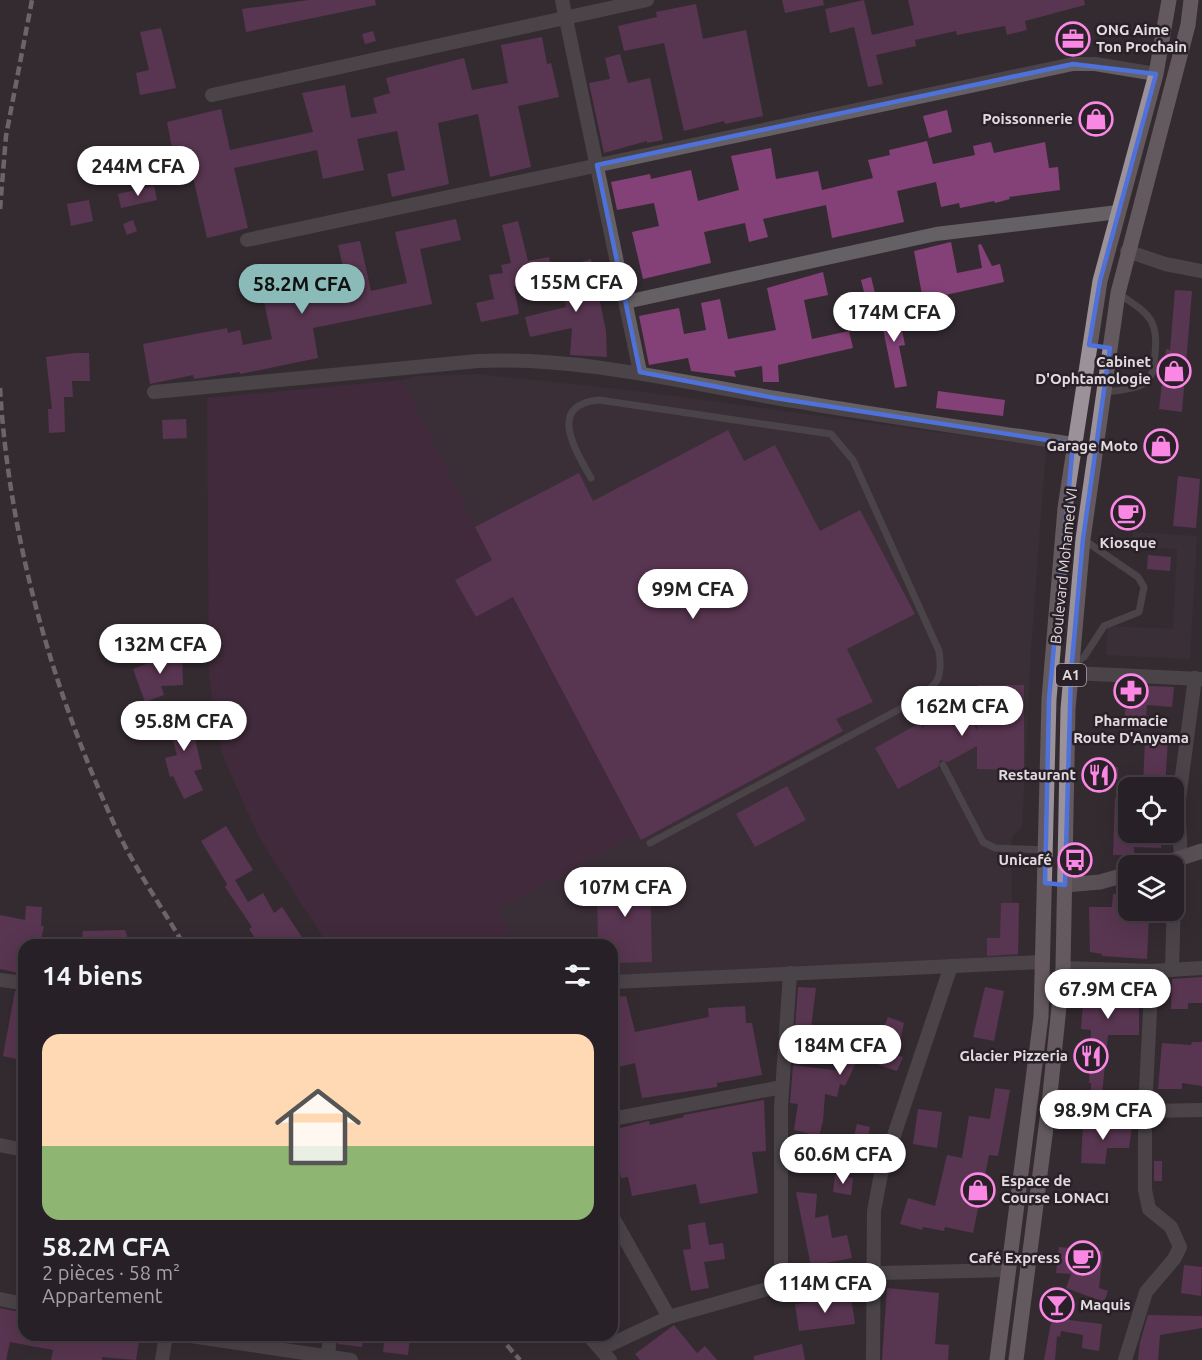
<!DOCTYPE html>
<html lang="fr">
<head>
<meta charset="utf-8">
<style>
	:root { --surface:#272026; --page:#332d32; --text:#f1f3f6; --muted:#a4a3a7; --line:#433e43; --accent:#8bbbb9 }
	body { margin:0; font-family:Ubuntu,sans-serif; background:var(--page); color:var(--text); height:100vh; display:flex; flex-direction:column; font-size:22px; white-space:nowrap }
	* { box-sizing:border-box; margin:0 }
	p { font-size:20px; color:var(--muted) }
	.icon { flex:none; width:33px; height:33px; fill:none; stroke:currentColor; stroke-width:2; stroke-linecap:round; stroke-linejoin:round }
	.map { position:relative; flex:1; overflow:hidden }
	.side { position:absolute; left:18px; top:939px; width:600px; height:402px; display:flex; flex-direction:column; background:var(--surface); border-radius:18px; box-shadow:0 6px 24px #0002,0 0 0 2px var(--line) }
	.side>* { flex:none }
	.fabs { position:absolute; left:1118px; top:777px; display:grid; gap:12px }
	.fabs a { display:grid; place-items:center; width:66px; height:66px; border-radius:12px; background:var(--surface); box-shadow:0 6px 24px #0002,0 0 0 2px var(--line); font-size:30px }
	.price { position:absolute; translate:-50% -51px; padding:0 14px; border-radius:21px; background:#fff; color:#222; font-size:20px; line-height:39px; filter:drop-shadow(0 2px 3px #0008) }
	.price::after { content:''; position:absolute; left:50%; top:36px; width:18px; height:14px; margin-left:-9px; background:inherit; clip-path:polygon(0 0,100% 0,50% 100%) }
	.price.on { background:var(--accent); color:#111 }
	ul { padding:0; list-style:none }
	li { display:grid; align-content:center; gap:12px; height:318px; padding:0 24px }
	li span { display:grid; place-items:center; height:186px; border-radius:18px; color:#555 }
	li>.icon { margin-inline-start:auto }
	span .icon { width:108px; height:108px; fill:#fffc; stroke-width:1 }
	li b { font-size:26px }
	h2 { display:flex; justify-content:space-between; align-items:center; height:72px; padding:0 24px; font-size:26px }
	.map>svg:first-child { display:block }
	.built { fill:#41323e }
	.green { fill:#4f2947 }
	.building { fill:#834177 }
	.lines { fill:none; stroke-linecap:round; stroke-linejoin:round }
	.lane { stroke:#656064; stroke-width:7 }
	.street { stroke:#656064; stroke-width:14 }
	.secondary { stroke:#837c81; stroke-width:15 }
	.primary { stroke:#9b9198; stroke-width:15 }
	.rail { stroke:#b0a9ae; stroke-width:4.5; stroke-dasharray:9 4.5; stroke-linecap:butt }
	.marked { fill:none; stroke:#4e71da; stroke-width:4.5; stroke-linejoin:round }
	.labels { text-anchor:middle; stroke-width:5; stroke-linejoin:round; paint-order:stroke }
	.shield { fill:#2a2128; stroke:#aaa3a8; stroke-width:1.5 }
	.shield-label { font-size:14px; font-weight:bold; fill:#e1dbdf }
	.poi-label { font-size:15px; font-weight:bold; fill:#e1dbdf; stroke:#2a2128; text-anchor:end }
	.street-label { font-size:15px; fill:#e1dbdf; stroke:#2a2128 }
</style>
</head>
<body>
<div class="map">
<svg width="1202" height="1360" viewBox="0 0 1202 1360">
	<rect width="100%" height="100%" fill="#342b32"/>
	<g class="built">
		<polygon points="477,374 645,392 1046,447 1031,650 1022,827 1012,837 1011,848 1012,902 1019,903 1018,958 612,976 612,945 516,945 498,909 638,833 492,560 402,380 417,376"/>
		<polygon points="1133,532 1197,536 1190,659 1106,655 1108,626 1173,629 1177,549 1133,547"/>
	</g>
	<polygon class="green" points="402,380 492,560 456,580 476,617 513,597 638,834 498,909 516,945 328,945 259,837 222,754 209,678 207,398"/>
	<g class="building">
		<polygon points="309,0 375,0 376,5 246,32 242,9"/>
		<polygon points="782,0 823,0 824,5 785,13"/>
		<polygon points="864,0 872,35 914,25 908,0 1084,0 1085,5 1025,21 1027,30 1007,35 1005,26 957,35 956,31 915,40 916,46 876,55 883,84 868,87 854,27 830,33 825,9"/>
		<polygon points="696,4 703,39 746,30 763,116 725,124 724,121 684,131 664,43 624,51 618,26 657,17 656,12"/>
		<polygon points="161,28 176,88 140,95 136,73 149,70 140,32"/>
		<polygon points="373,31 376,41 365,44 362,34"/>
		<polygon points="542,37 547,64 551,63 559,97 518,106 531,167 490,177 478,114 438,123 449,184 409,193 392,197 387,174 405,170 397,131 357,139 364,170 323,179 317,150 234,168 248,228 207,238 193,177 158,185 152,159 173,153 167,122 221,109 230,150 313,132 302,93 345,85 351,118 377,113 373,98 390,93 386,78 464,58 472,90 508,83 501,45"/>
		<polygon points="620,54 628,83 650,78 663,140 647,143 647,141 604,153 589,83 610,79 605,58"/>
		<polygon points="947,110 952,132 929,138 923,116"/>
		<polygon points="927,141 933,164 975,155 973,146 991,142 994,153 1045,142 1049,168 1058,167 1060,190 1009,197 1010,199 995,203 994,201 960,208 959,203 941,207 936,182 897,191 904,222 832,238 826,205 763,219 768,237 749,242 745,223 704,232 711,263 643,279 632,232 659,226 654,203 617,210 611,182 650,174 651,179 691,170 698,201 739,190 731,156 771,148 776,179 818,171 822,190 873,178 868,160 890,155 889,150"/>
		<polygon points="154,186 157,200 121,208 118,194"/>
		<polygon points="89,200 93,221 71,226 67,204"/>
		<polygon points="456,219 461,240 420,249 432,304 313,328 318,358 240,374 240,372 194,379 193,375 150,384 143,344 227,328 228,333 240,330 243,345 272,339 261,288 300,279 304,292 347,284 338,245 360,241 371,291 407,283 395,232"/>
		<polygon points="133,220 137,231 127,235 123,224"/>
		<polygon points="518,221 528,261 549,257 554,279 514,287 519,314 481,322 476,303 494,299 489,275 503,273 501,265 511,263 502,225"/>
		<polygon points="951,242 957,273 982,268 978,245 981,244 992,266 1000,264 1004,282 923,300 914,251"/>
		<polygon points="591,259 606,331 607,357 570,355 572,328 530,337 525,317 566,307 557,269"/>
		<polygon points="823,272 828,295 804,300 812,339 849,331 853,348 778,365 779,382 763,382 762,366 734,371 736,377 691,371 688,358 649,365 639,316 679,308 684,334 706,330 701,303 720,299 728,339 776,330 767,288"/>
		<polygon points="871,277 879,309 856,314 851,295 864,292 861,280"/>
		<polygon points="1175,290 1192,291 1182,412 1159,409 1166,349 1170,350"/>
		<polygon points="897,305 905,345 899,346 907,386 895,388 879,309"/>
		<polygon points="75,353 89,353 90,381 72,381 73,397 64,397 65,432 49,433 48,409 52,409 46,357"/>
		<polygon points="938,391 1005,400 1003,416 936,408"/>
		<polygon points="186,419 187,438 163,439 162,420"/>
		<polygon points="728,430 744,461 775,445 820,531 860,510 915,614 847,649 873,702 836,719 843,731 641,840 513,597 476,617 455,580 492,560 475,527 579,473 593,501"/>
		<polygon points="1178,476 1200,479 1196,528 1173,526"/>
		<polygon points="1122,505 1146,508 1144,523 1120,520"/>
		<polygon points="1148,555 1171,557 1170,571 1147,569"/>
		<polygon points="182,650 183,685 161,686 164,695 145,702 133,669"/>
		<polygon points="978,685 1024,685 1024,770 977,769 977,746 948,762 940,760 938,767 898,789 875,748 916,725 924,727 926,719 961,700 977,730"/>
		<polygon points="1127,685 1174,687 1172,707 1147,705 1145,729 1124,728"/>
		<polygon points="187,705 202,769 194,771 203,790 184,799 173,776 170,777 165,758 177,755 165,711"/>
		<polygon points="1145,737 1168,738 1165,788 1143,788"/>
		<polygon points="1095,766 1118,767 1118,779 1095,778"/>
		<polygon points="787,786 806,820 755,847 736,814"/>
		<polygon points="1115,798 1128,799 1128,832 1162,832 1161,848 1134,847 1134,855 1113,855"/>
		<polygon points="226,826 253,870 235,880 248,902 263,893 274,913 282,907 307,945 260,945 249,929 252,927 225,887 227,884 201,841"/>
		<polygon points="597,878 650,878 652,962 612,963 612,945 598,945"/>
		<polygon points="1113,894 1126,895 1125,915 1149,916 1147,959 1102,956 1102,954 1090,952 1089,907 1112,907"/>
		<polygon points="1001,903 1019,903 1018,954 987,956 987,938 1000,938"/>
		<polygon points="26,906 42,907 41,926 44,926 40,944 24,941 24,974 0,969 0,915 25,920"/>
		<polygon points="125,930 130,945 81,945 83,931"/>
		<polygon points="1202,977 1202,1003 1188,1003 1188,1009 1171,1009 1172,979"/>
		<polygon points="1085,978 1139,981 1139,1035 1108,1035 1102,1095 1091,1094 1091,1083 1089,1083 1091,1030 1081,1029"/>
		<polygon points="798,987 816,988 811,1028 795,1028"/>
		<polygon points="985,987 1004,991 994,1041 973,1037"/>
		<polygon points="15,991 24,992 24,1013 16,1059 3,1056"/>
		<polygon points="626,996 635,1032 709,1017 708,1008 745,1006 746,1023 752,1023 762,1075 717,1083 717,1087 642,1098 635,1063 614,1068 612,1059 612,997"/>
		<polygon points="888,1017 904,1023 897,1055 903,1057 897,1071 858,1058 845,1086 840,1084 837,1097 825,1094 823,1121 819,1136 794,1130 798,1104 790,1103 793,1065 840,1071 853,1041 871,1047 876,1028 883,1030"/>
		<polygon points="1192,1042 1202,1042 1202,1086 1182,1083 1182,1089 1158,1089 1162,1043 1191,1045"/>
		<polygon points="995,1088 1010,1090 998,1156 989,1155 973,1233 945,1227 944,1231 923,1227 922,1230 900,1224 908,1198 935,1206 947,1155 962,1158 969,1116 990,1119"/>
		<polygon points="764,1100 766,1151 752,1152 758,1193 700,1204 696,1184 632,1196 628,1177 621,1178 612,1130 649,1121 650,1125 684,1117 683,1115"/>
		<polygon points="918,1109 942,1112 937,1148 913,1144"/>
		<polygon points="1083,1123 1132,1126 1129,1148 1107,1148 1105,1164 1081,1163"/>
		<polygon points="857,1124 870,1127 865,1151 851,1148"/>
		<rect x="1154" y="1161" width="8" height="20"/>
		<polygon points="835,1175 853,1178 851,1195 833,1192"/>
		<polygon points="796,1192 817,1194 815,1218 828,1215 832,1238 847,1235 852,1258 811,1266"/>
		<polygon points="705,1222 709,1245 723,1243 725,1259 704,1262 709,1288 691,1291 683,1250 691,1249 688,1225"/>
		<polygon points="1059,1247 1103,1251 1099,1288 1108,1291 1104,1302 1066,1288 1071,1274 1056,1273"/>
		<polygon points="1184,1265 1202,1267 1201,1296 1181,1293"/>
		<polygon points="887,1288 939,1293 935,1344 949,1345 948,1360 882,1360"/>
		<polygon points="851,1297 855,1324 799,1331 795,1304"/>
		<polygon points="1061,1297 1072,1299 1069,1320 1102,1324 1099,1351 1082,1348 1083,1335 1061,1331 1060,1337 1057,1336 1055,1360 1044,1360 1055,1301 1060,1301"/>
		<polygon points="0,1308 24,1313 24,1335 140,1335 136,1360 102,1357 102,1360 51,1360 53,1350 10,1342 6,1360 0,1360"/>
		<polygon points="1148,1315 1202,1316 1202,1328 1160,1335 1158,1360 1138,1360 1140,1342"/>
		<polygon points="674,1325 697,1353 705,1346 717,1360 640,1360 635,1354"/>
		<polygon points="339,1335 364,1335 362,1347 338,1344"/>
		<polygon points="385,1335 410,1337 408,1355 383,1352"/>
		<polygon points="802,1344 805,1360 754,1360 754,1356"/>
	</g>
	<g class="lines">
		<g class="lane">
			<path d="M1103,393C1115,390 1139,390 1147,381C1154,374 1154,363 1155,354C1159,318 1147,313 1118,293"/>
			<path d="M591,478C576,451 546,405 599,400L831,434L853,460L939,651C944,683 934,686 911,703L650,843"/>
			<polyline points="1074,664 1084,657 1104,626 1139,612 1144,587 1138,577 1084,540"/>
			<polyline points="911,703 921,722"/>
			<polyline points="943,765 983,842 995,848 1045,850"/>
		</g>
		<g class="street">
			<polyline points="562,0 640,372"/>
			<polyline points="212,95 647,0"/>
			<polyline points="247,240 1073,64 1095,64 1156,74"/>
			<polyline points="1127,251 1165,264 1202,271"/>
			<polyline points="626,302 936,234 1118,212"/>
			<path d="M154,392L478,361C580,357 677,381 776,398C875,415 974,429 1073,444"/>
			<polyline points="1071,673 1202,679"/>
			<polyline points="1181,858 1178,806 1195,678"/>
			<polyline points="1063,968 1152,971 1202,968"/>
			<polyline points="1172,970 1175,860"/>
			<polyline points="0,980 24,983"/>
			<polyline points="612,982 1042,962"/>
			<polyline points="1049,1104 1145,1111 1202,1110"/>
			<polyline points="612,1119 782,1087"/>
			<polyline points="0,1145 24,1150"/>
			<polyline points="612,1216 669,1317"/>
			<polyline points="781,1285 781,1107 790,973"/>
			<polyline points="0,1299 24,1304"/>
			<polyline points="184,1335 351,1360"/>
			<polyline points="588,1335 610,1360"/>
			<polyline points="601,1349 669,1317 781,1285 880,1273 1008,1270"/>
			<polyline points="328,1356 330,1335"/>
			<polyline points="162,1360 166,1335"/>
			<polyline points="873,1360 874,1211 881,1174 951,966"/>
			<polyline points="1125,1360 1146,1292 1174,1259 1180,1247 1171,1227 1149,1209 1145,1190 1145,1111 1152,971"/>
		</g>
		<g class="secondary">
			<polyline points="1156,866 1202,851"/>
			<polyline points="1065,885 1100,882 1128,874"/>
		</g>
		<g class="primary">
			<polyline points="997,1360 1041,1017 1049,699 1065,508 1100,281 1156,74 1169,0"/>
			<polyline points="1016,1360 1049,1104 1063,968 1068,709 1083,539 1118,293 1188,25 1191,0"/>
		</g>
		<g class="rail">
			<polyline points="0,209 6,136 32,0"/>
			<path d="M0,388C9,539 52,688 115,826C134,867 161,906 184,945"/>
			<polyline points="498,1335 520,1360"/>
		</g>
	</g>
	<path d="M0 0H1202V1360H0ZM1073,64L1156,74L1100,281L1089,345L1110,348L1083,539L1071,673L1065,885L1045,883L1049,699L1073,444L775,398L640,372L597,165Z" fill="#342b32" fill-opacity=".55" fill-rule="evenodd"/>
	<path class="marked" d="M1073,64L1156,74L1100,281L1089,345L1110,348L1083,539L1071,673L1065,885L1045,883L1049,699L1073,444L775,398L640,372L597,165Z"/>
	<defs>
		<symbol id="office-ring" viewBox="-11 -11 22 22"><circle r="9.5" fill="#2a2128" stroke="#fb87e5" stroke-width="1.5"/><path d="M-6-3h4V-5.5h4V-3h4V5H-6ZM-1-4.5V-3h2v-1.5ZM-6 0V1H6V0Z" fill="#fb87e5"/></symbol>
		<symbol id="shop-ring" viewBox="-11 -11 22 22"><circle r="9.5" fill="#2a2128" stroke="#fb87e5" stroke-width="1.5"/><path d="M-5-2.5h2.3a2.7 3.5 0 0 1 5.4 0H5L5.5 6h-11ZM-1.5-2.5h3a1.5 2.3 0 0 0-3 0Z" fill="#fb87e5"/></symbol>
		<symbol id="cafe-ring" viewBox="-11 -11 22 22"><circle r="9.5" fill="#2a2128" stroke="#fb87e5" stroke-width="1.5"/><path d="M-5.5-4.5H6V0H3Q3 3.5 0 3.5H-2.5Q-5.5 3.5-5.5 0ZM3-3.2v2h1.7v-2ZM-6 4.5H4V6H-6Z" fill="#fb87e5"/></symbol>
		<symbol id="pharmacy-ring" viewBox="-11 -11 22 22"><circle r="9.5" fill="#2a2128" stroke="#fb87e5" stroke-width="1.5"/><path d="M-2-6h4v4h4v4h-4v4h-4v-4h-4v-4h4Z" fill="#fb87e5"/></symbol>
		<symbol id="restaurant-ring" viewBox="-11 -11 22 22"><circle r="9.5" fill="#2a2128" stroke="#fb87e5" stroke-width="1.5"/><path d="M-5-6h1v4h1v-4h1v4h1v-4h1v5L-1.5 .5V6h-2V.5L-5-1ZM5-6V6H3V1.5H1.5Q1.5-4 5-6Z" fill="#fb87e5"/></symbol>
		<symbol id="bus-ring" viewBox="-11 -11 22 22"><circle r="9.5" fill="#2a2128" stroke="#fb87e5" stroke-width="1.5"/><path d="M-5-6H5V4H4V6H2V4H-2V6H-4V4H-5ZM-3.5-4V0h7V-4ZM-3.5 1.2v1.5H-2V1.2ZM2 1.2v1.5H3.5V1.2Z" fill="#fb87e5"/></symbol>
		<symbol id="bar-ring" viewBox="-11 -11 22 22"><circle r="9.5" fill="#2a2128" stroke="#fb87e5" stroke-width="1.5"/><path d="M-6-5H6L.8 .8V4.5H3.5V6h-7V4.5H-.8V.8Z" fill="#fb87e5"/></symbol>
	</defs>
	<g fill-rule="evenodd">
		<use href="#office-ring" x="1054" y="20" width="38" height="38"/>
		<use href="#shop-ring" x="1077" y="100" width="38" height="38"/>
		<use href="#shop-ring" x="1155" y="352" width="38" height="38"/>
		<use href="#shop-ring" x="1142" y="427" width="38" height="38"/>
		<use href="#cafe-ring" x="1109" y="494" width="38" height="38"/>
		<use href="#pharmacy-ring" x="1112" y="672" width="38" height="38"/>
		<use href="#restaurant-ring" x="1080" y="756" width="38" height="38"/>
		<use href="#bus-ring" x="1056" y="841" width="38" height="38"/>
		<use href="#restaurant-ring" x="1072" y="1037" width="38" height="38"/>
		<use href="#shop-ring" x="959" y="1171" width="38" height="38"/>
		<use href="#cafe-ring" x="1064" y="1239" width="38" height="38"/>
		<use href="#bar-ring" x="1038" y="1286" width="38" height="38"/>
	</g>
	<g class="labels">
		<rect class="shield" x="1056" y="664" width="30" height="22" rx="4.5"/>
		<g class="shield-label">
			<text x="1071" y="680">A1</text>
		</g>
		<g class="poi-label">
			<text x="1096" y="35" text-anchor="start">ONG Aime<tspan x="1096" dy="17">Ton Prochain</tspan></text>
			<text x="1073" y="124">Poissonnerie</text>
			<text x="1151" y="367">Cabinet<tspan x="1151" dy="17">D'Ophtamologie</tspan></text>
			<text x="1138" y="451">Garage Moto</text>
			<text x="1128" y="548" text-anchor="middle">Kiosque</text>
			<text x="1131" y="726" text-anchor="middle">Pharmacie<tspan x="1131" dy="17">Route D'Anyama</tspan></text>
			<text x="1076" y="780">Restaurant</text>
			<text x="1052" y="865">Unicafé</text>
			<text x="1068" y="1061">Glacier Pizzeria</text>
			<text x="1001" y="1186" text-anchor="start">Espace de<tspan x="1001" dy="17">Course LONACI</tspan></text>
			<text x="1060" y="1263">Café Express</text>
			<text x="1080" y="1310" text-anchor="start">Maquis</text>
		</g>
		<g class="street-label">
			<text transform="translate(1064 566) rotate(-84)" y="5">Boulevard Mohamed VI</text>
		</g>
	</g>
</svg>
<div class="fabs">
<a><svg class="icon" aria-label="locate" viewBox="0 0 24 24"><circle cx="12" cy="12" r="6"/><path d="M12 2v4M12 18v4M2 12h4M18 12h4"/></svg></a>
<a><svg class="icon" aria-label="layers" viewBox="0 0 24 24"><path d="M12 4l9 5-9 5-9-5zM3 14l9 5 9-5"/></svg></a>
</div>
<b class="price" style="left:138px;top:197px">244M CFA</b>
<b class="price" style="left:576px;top:313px">155M CFA</b>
<b class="price on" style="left:302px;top:315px">58.2M CFA</b>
<b class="price" style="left:894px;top:343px">174M CFA</b>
<b class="price" style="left:693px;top:620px">99M CFA</b>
<b class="price" style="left:160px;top:675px">132M CFA</b>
<b class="price" style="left:962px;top:737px">162M CFA</b>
<b class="price" style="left:184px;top:752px">95.8M CFA</b>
<b class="price" style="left:625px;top:918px">107M CFA</b>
<b class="price" style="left:1108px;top:1020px">67.9M CFA</b>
<b class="price" style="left:840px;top:1076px">184M CFA</b>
<b class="price" style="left:1103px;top:1141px">98.9M CFA</b>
<b class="price" style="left:843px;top:1185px">60.6M CFA</b>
<b class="price" style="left:825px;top:1314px">114M CFA</b>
<section class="side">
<h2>14 biens<svg class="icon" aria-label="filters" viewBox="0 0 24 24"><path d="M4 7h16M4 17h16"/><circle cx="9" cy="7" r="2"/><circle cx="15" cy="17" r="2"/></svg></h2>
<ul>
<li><span style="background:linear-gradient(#ffd9b3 60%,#8fb573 0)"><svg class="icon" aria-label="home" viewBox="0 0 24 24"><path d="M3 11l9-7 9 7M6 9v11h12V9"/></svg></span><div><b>58.2M CFA</b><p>2 pièces · 58 m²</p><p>Appartement</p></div></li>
</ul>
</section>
</div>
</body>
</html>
